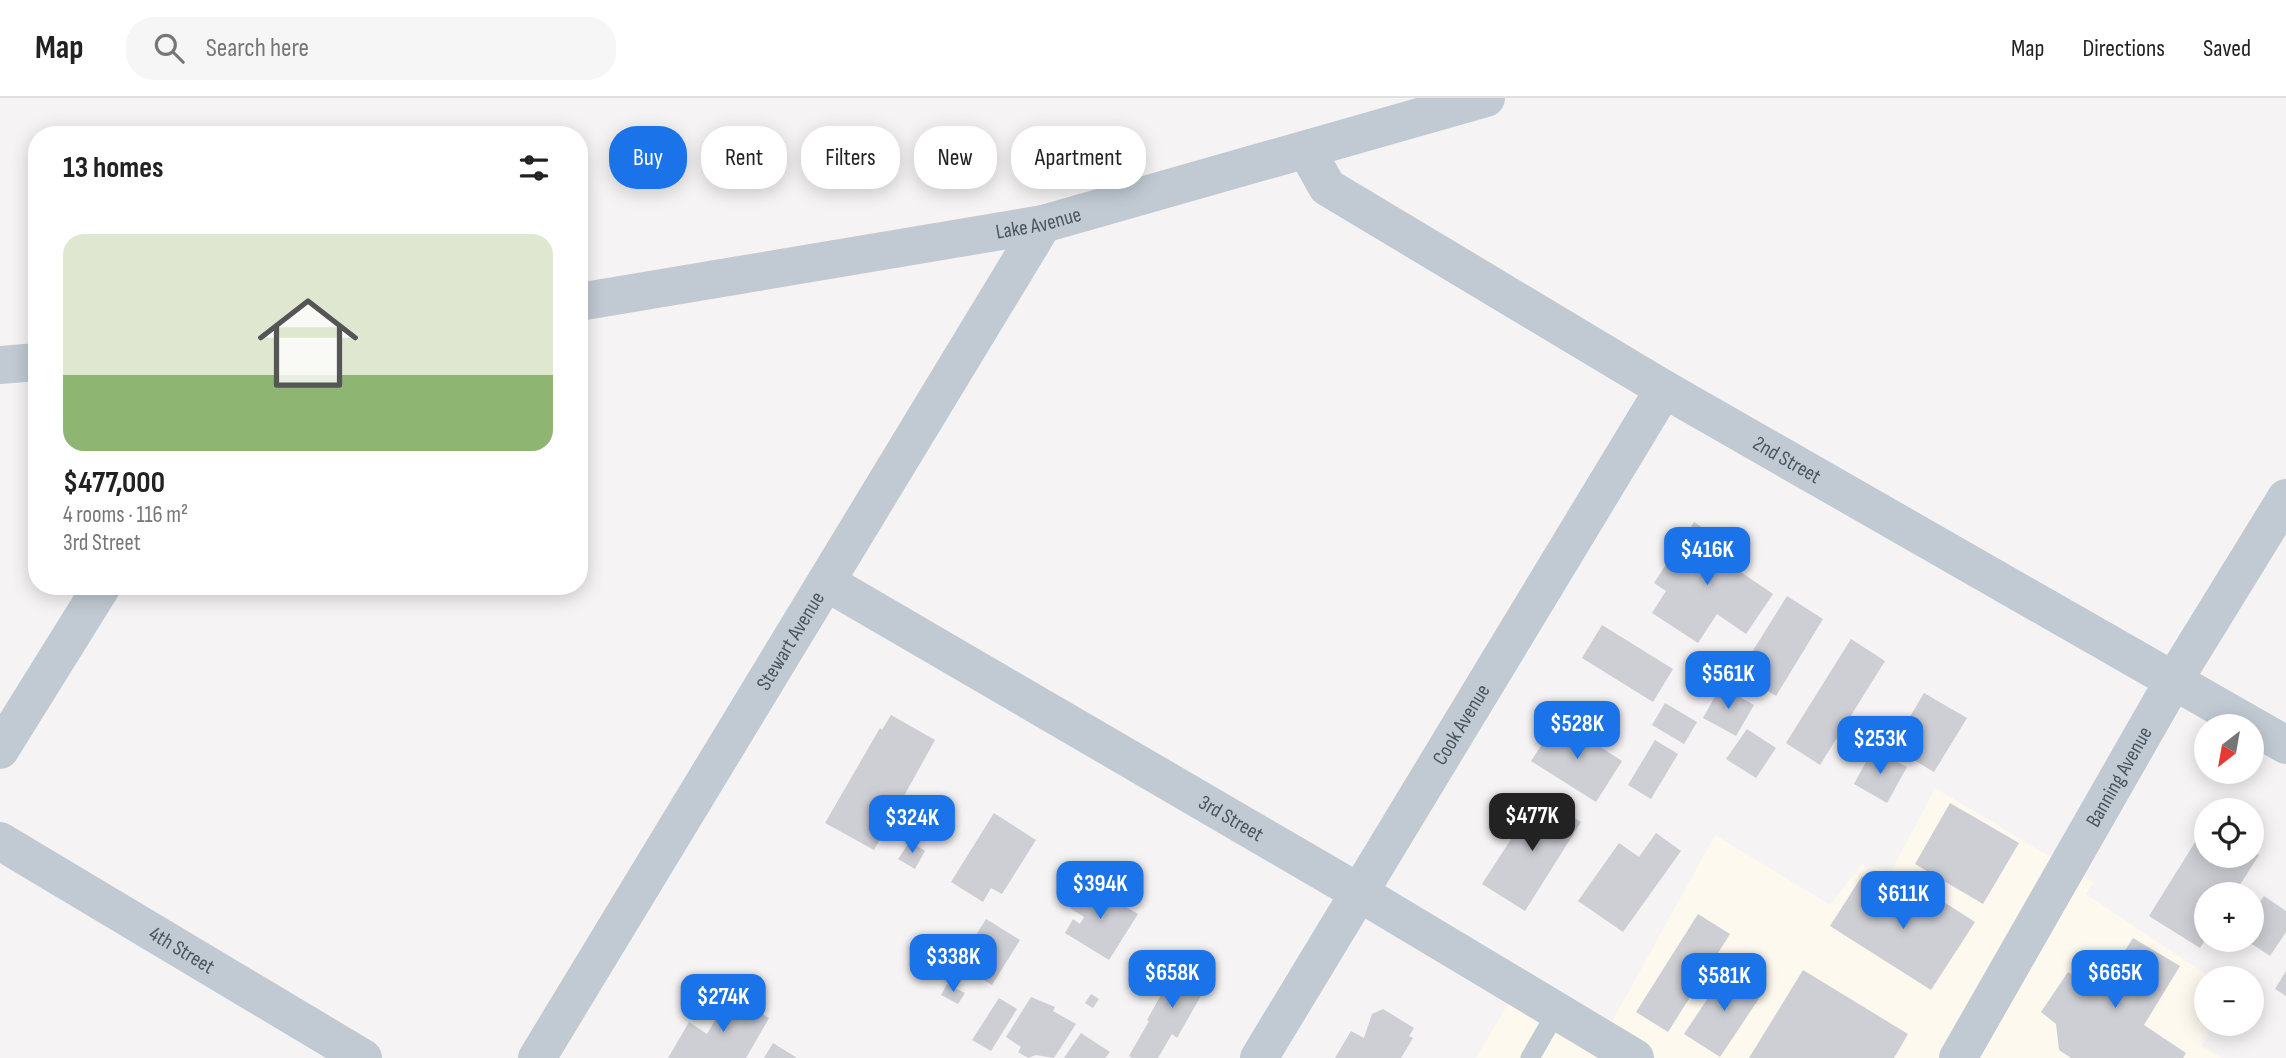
<!DOCTYPE html>
<html lang="en">
<head>
<meta charset="utf-8">
<style>
	:root { --surface:#fff; --page:#f6f6f6; --text:#222; --muted:#767676; --line:#e0e0e0; --accent:#1a73e8 }
	body { margin:0; font-family:"Sofia Sans Condensed",sans-serif; background:var(--page); color:var(--text); height:100vh; display:flex; flex-direction:column; font-size:26px; white-space:nowrap }
	* { box-sizing:border-box; margin:0 }
	p { font-size:23px; color:var(--muted) }
	.icon { flex:none; width:38px; height:38px; fill:none; stroke:currentColor; stroke-width:2; stroke-linecap:round; stroke-linejoin:round }
	.map { position:relative; flex:1; overflow:hidden }
	.sheet { position:absolute; left:28px; top:28px; width:560px; height:469px; display:flex; flex-direction:column; background:var(--surface); border-radius:28px; box-shadow:0 4px 18px #0003 }
	.sheet>* { flex:none }
	.top-card { position:absolute; left:609px; top:28px; width:665px; height:63px; display:flex; gap:14px }
	.needle { width:46px; rotate:211deg }
	.tools { position:absolute; left:2194px; top:616px; display:grid; gap:14px }
	.tools a { display:grid; place-items:center; width:70px; height:70px; border-radius:50%; background:var(--surface); box-shadow:0 4px 18px #0003; font-size:35px }
	.price { position:absolute; translate:-50% -60px; padding:0 16px; border-radius:14px; background:var(--accent); color:#fff; font-size:23px; line-height:46px; filter:drop-shadow(0 2px 4px #0008) }
	.price::after { content:''; position:absolute; left:50%; top:42px; width:21px; height:16px; margin-left:-10px; background:inherit; clip-path:polygon(0 0,100% 0,50% 100%) }
	.price.current { background:#222; color:#fff }
	ul { padding:0; list-style:none }
	li { display:grid; align-content:center; gap:14px; height:371px; padding:0 35px }
	li+li { border-top:2px solid var(--line) }
	li span { display:grid; place-items:center; height:217px; border-radius:21px; color:#555 }
	li>.icon { margin-inline-start:auto }
	span .icon { width:126px; height:126px; fill:#fffc; stroke-width:1 }
	li b { font-size:30px }
	h2 { display:flex; justify-content:space-between; align-items:center; height:84px; padding:0 35px; font-size:30px }
	.tag { padding:0 24px; border-radius:28px; background:var(--surface); box-shadow:0 4px 18px #0003; font-size:24px; line-height:63px }
	.tag.current { background:var(--accent); color:#fff }
	header { display:flex; align-items:center; gap:42px; box-sizing:border-box; height:98px; padding:0 35px; background:var(--surface); border-bottom:2px solid var(--line) }
	header strong { font-size:33px }
	nav { display:flex; gap:38px; margin-inline-start:auto; font-size:24px }
	.search { width:490px; height:63px; background:var(--page); display:flex; align-items:center; gap:18px; box-sizing:border-box; padding:0 24px; border-radius:28px; color:var(--muted); font-size:26px }
	.map>svg:first-child { display:block }
	.commercial { fill:#fdf9ef }
	.building { fill:#cdcfd5 }
	.lines { fill:none; stroke-linecap:round; stroke-linejoin:round }
	.service { stroke:#c1cad2; stroke-width:19 }
	.minor { stroke:#c1cad2; stroke-width:38 }
	.labels { text-anchor:middle; stroke-width:6; stroke-linejoin:round; paint-order:stroke }
	.street-label { font-size:21px; fill:#4a5661; stroke:#fff }
</style>
</head>
<body>
<header>
<strong>Map</strong>
<div class="search"><svg class="icon" aria-label="search" viewBox="0 0 24 24"><circle cx="10" cy="10" r="6"/><path d="M15 15l6 6"/></svg>Search here</div>
<nav><a>Map</a><a>Directions</a><a>Saved</a></nav>
</header>
<div class="map">
<svg width="2286" height="960" viewBox="0 0 2286 960">
	<rect width="100%" height="100%" fill="#f5f3f3"/>
	<polygon class="commercial" points="1935,690 2093,784 2086,796 2212,880 2207,880 2207,926 2214,926 2202,948 2222,960 1476,960 1509,904 1598,949 1715,737 1830,807 1862,766 1891,774"/>
	<g class="building">
		<polygon points="1694,424 1735,452 1726,464 1773,496 1746,536 1717,516 1698,545 1652,515 1666,493 1654,485"/>
		<polygon points="1787,498 1823,521 1776,598 1739,575"/>
		<polygon points="1602,527 1673,571 1653,604 1582,560"/>
		<polygon points="1851,541 1885,563 1820,667 1786,645"/>
		<polygon points="1721,588 1754,607 1736,638 1703,620"/>
		<polygon points="1924,595 1967,620 1934,674 1892,649"/>
		<polygon points="1665,605 1697,624 1684,646 1652,627"/>
		<polygon points="891,617 935,642 874,752 825,725 880,630 882,632"/>
		<polygon points="1558,622 1622,663 1596,704 1531,663"/>
		<polygon points="1747,631 1776,650 1756,680 1726,661"/>
		<polygon points="1655,642 1678,656 1651,701 1628,687"/>
		<polygon points="1873,651 1907,669 1887,705 1854,686"/>
		<polygon points="1539,698 1581,724 1525,813 1482,786"/>
		<polygon points="1950,705 2019,745 1983,806 1915,766"/>
		<polygon points="994,715 1036,742 1002,796 991,790 983,804 951,784"/>
		<polygon points="2207,725 2207,758 2252,758 2252,753 2259,757 2234,796 2207,796 2207,839 2200,850 2149,818"/>
		<polygon points="1656,735 1681,753 1623,834 1578,803 1619,745 1639,759"/>
		<polygon points="910,743 925,753 915,771 898,761"/>
		<polygon points="1862,778 1924,817 1936,799 1975,824 1931,892 1830,828"/>
		<polygon points="1086,785 1138,816 1109,862 1065,835 1073,821 1080,826 1084,819 1070,810"/>
		<polygon points="2264,798 2286,813 2286,834 2270,858 2246,842 2252,842 2252,816"/>
		<polygon points="1698,816 1730,836 1668,934 1636,914"/>
		<polygon points="986,821 1020,842 992,887 958,866"/>
		<polygon points="2133,840 2180,868 2144,927 2186,955 2183,960 2071,960 2059,952 2056,926 2041,914 2068,874 2099,893"/>
		<polygon points="1181,861 1212,878 1177,940 1172,936 1158,960 1132,960 1129,958 1149,923 1147,922"/>
		<polygon points="1728,870 1764,893 1720,959 1684,936"/>
		<polygon points="1803,872 1908,936 1894,960 1749,960"/>
		<polygon points="2286,873 2286,898 2275,891"/>
		<polygon points="947,886 965,895 958,906 941,897"/>
		<polygon points="1091,896 1099,901 1093,910 1085,905"/>
		<polygon points="730,897 769,920 746,960 668,960 689,924 707,936"/>
		<polygon points="1031,899 1055,909 1053,913 1076,926 1054,960 1036,957 1028,960 1018,954 1021,949 1006,939"/>
		<polygon points="999,900 1017,911 991,953 972,942"/>
		<polygon points="1383,911 1414,930 1409,938 1413,940 1401,960 1335,960 1351,933 1364,940 1372,916"/>
		<polygon points="1081,935 1110,954 1105,960 1064,960"/>
		<polygon points="773,945 797,960 764,960"/>
	</g>
	<g class="lines">
		<polyline class="service" points="1530,960 1557,913"/>
		<g class="minor">
			<path id="s1" d="M1307,53L1327,89L1664,291L2286,647"/>
			<path id="s2" d="M579,204L1043,126L1486,0"/>
			<polyline points="0,267 37,264"/>
			<path id="s3" d="M826,484L1358,794L1635,960"/>
			<polyline points="0,652 102,488"/>
			<path id="s4" d="M0,743L363,960"/>
			<path id="s5" d="M537,960L1043,126"/>
			<path id="s6" d="M1259,960L1664,291"/>
			<path id="s7" d="M1958,960L2174,582L2286,400"/>
		</g>
	</g>
	<g class="labels">
		<g class="street-label">
			<text dy="7" stroke="none"><textPath href="#s2" startOffset="466">Lake Avenue</textPath></text>
			<text dy="7" stroke="none"><textPath href="#s1" startOffset="576">2nd Street</textPath></text>
			<text dy="7" stroke="none"><textPath href="#s5" startOffset="488">Stewart Avenue</textPath></text>
			<text dy="7" stroke="none"><textPath href="#s6" startOffset="390">Cook Avenue</textPath></text>
			<text dy="7" stroke="none"><textPath href="#s7" startOffset="324">Banning Avenue</textPath></text>
			<text dy="7" stroke="none"><textPath href="#s3" startOffset="469">3rd Street</textPath></text>
			<text dy="7" stroke="none"><textPath href="#s4" startOffset="212">4th Street</textPath></text>
		</g>
	</g>
</svg>
<div class="tools">
<a><svg class="needle" viewBox="-14 -14 28 28"><path d="M0-13l5 13h-10z" fill="#e53935"/><path d="M0 13l5-13h-10z" fill="#767676"/></svg></a>
<a><svg class="icon" aria-label="locate" viewBox="0 0 24 24"><circle cx="12" cy="12" r="6"/><path d="M12 2v4M12 18v4M2 12h4M18 12h4"/></svg></a>
<a>+</a>
<a>−</a>
</div>
<b class="price" style="left:1707px;top:489px">$416K</b>
<b class="price" style="left:1728px;top:613px">$561K</b>
<b class="price" style="left:1577px;top:663px">$528K</b>
<b class="price" style="left:1880px;top:678px">$253K</b>
<b class="price current" style="left:1532px;top:755px">$477K</b>
<b class="price" style="left:912px;top:757px">$324K</b>
<b class="price" style="left:1100px;top:823px">$394K</b>
<b class="price" style="left:1903px;top:833px">$611K</b>
<b class="price" style="left:953px;top:896px">$338K</b>
<b class="price" style="left:1172px;top:912px">$658K</b>
<b class="price" style="left:2115px;top:912px">$665K</b>
<b class="price" style="left:1724px;top:915px">$581K</b>
<b class="price" style="left:723px;top:936px">$274K</b>
<div class="top-card">
<a class="tag current">Buy</a>
<a class="tag">Rent</a>
<a class="tag">Filters</a>
<a class="tag">New</a>
<a class="tag">Apartment</a>
</div>
<section class="sheet">
<h2>13 homes<svg class="icon" aria-label="filters" viewBox="0 0 24 24"><path d="M4 7h16M4 17h16"/><circle cx="9" cy="7" r="2"/><circle cx="15" cy="17" r="2"/></svg></h2>
<ul>
<li><span style="background:linear-gradient(#dfe7d0 65%,#8fb573 0)"><svg class="icon" aria-label="home" viewBox="0 0 24 24"><path d="M3 11l9-7 9 7M6 9v11h12V9"/></svg></span><div><b>$477,000</b><p>4 rooms · 116 m²</p><p>3rd Street</p></div></li>
</ul>
</section>
</div>
</body>
</html>
